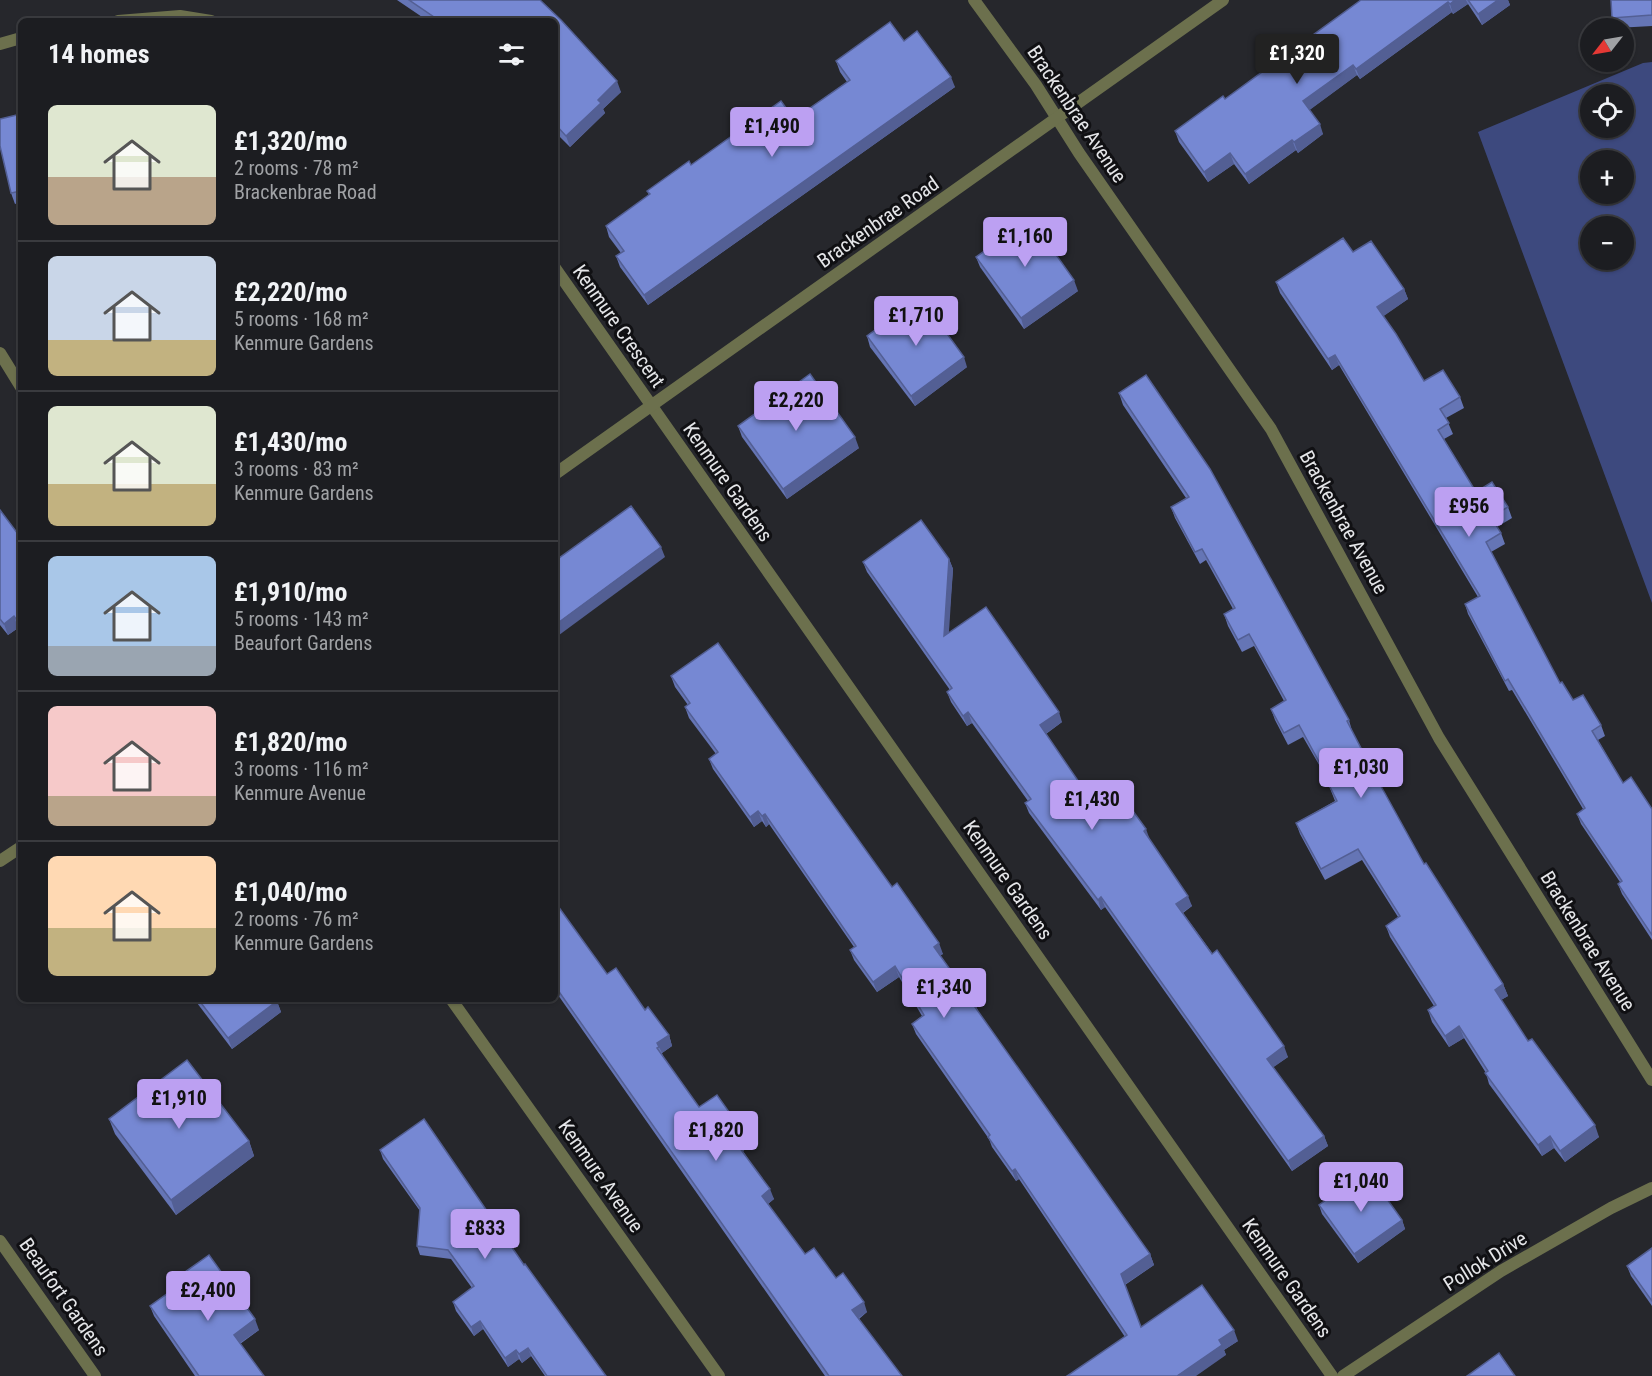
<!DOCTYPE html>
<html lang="en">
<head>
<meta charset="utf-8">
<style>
	:root { --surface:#1c1d21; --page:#292a2e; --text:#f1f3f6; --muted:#a0a2a5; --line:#3a3b3f; --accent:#bca0f2 }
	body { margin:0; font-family:"Roboto Condensed",sans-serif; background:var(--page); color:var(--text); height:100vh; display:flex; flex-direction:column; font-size:22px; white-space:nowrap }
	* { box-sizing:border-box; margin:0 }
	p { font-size:20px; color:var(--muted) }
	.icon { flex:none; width:33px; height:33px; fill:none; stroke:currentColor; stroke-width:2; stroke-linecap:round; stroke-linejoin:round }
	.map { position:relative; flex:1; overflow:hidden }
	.drawer { position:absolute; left:18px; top:18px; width:540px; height:984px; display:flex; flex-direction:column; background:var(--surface); border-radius:9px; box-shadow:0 2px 4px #0004,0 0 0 2px var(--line) }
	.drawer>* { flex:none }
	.needle { width:39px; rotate:239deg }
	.fabs { position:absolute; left:1580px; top:18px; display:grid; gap:12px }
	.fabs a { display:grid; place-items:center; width:54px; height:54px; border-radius:50%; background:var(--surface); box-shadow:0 2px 4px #0004,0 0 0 2px var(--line); font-size:30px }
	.price { position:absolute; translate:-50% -51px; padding:0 14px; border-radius:6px; background:var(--accent); color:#111; font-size:20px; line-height:39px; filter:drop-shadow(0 2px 3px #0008) }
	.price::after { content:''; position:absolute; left:50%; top:36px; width:18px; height:14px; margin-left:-9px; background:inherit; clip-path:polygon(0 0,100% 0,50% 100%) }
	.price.current { background:#222; color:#fff }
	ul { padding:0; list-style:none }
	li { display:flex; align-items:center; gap:18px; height:150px; padding:0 30px }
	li+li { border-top:2px solid var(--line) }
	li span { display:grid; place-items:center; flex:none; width:168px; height:120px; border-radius:9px; color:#555 }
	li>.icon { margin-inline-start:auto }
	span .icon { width:72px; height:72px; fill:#fffc; stroke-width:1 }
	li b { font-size:26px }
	h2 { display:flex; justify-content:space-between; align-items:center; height:72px; padding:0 30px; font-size:26px }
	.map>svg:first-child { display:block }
	.green { fill:#3d497e; fill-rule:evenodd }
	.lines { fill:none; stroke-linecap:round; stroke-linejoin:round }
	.minor { stroke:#6c704d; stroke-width:12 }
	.wall { fill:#6575b5 }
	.shaded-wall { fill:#535f94 }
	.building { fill:#7688d3; stroke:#535f94; stroke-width:1.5 }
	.labels { text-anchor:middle; stroke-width:6; stroke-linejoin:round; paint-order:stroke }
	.street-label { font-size:20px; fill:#e5e6e9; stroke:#101013 }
</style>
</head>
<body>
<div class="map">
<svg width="1652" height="1376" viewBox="0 0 1652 1376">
	<rect width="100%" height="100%" fill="#26272c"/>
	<path class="green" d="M1652,62V603L1478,132L1643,63ZM1590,94H1623V128H1590ZM1590,160H1623V194H1590ZM1590,226H1623V260H1590Z"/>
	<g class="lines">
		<g class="minor">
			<polyline points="974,0 1036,85 1079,153 1271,429 1439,738 1652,1080"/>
			<polyline points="118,21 180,16 211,21"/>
			<polyline points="0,44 21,38"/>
			<polyline points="555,268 1332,1376"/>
			<polyline points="0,353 21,387"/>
			<polyline points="555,474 1223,0"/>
			<polyline points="0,861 21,847"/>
			<polyline points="451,999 719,1376"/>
			<polyline points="0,1241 95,1376"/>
			<polyline points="1343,1376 1501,1271 1611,1208 1652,1188"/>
		</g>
	</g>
	<g class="wall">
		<polygon points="397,0 540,0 621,92 603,109 605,113 570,147 555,132 555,21 428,21"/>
		<polygon points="1361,0 1508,0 1510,5 1482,25 1468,4 1453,14 1452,12 1360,79 1357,75 1309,110 1323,134 1298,153 1296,150 1249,184 1234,164 1208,182 1179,142 1175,131 1225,99"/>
		<polygon points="1652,0 1652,26 1616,28 1612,18"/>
		<polygon points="904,41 955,87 648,305 620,267 616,256 621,253 609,237 606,226 649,195 647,191 691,165 794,119 847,82 840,72 836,61"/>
		<polygon points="21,114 21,202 15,204 11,193"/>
		<polygon points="1353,252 1404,289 1408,299 1383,316 1424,381 1460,397 1464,408 1446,418 1453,434 1444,439 1476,492 1508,507 1512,518 1497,527 1501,533 1505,544 1491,552 1560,683 1573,700 1601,725 1605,736 1598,740 1623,783 1652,809 1652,940 1622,894 1618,884 1620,882 1581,824 1577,814 1583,809 1512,690 1509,691 1468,614 1465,604 1478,597 1339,365 1332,370 1280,293 1276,282"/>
		<polygon points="976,257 1078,291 1024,329 980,267"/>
		<polygon points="867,336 967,367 915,406 870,347"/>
		<polygon points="1119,393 1349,720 1352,731 1377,779 1424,864 1503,984 1508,996 1501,1000 1528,1041 1599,1137 1565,1162 1554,1148 1542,1156 1489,1084 1486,1073 1464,1038 1449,1047 1432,1022 1428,1010 1434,1006 1390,937 1386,926 1398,917 1362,860 1325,880 1300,834 1296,823 1335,801 1328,783 1329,782 1303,737 1288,745 1275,720 1271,709 1284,701 1254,646 1242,652 1228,626 1224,614 1233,609 1206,560 1200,564 1175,518 1171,507 1186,498 1123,405"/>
		<polygon points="738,426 859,448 787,499 742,437"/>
		<polygon points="0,510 21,538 21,632 18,628 8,635 0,625"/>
		<polygon points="949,559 953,569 948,633 1062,722 1046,734 1102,816 1149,840 1192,906 1183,913 1288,1057 1273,1067 1324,1136 1328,1146 1292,1171 1105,907 1101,910 1029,813 1025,803 1028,801 972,723 967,726 951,702 947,692 950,690 867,572 863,562"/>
		<polygon points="671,676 892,887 943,954 940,955 976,1006 979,1013 1150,1254 1154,1265 1125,1285 1141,1327 1238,1341 1224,1350 1226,1355 1125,1337 1019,1179 1016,1181 992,1147 989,1139 916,1034 912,1024 922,1016 899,977 877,992 854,960 850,950 854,947 769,824 766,827 762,821 754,827 713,769 709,759 716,754 689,718 685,707 688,705 675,687"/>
		<polygon points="555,902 607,974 645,1010 669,1035 672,1046 662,1053 663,1057 699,1107 746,1136 750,1146 743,1151 774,1199 768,1204 805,1254 836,1278 867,1312 859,1319 902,1376 825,1376 558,995 556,996 555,995"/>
		<polygon points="194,999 276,999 281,1012 232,1049"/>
		<polygon points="109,1119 249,1141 254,1156 176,1215 115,1134"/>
		<polygon points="380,1150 524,1265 606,1376 545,1376 531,1356 522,1363 519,1359 508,1367 483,1329 474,1336 456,1311 453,1302 472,1288 451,1259 420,1255 417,1246 420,1211 383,1159"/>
		<polygon points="1368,1177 1402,1220 1405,1229 1358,1263 1322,1214 1319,1205"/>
		<polygon points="1652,1248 1652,1306 1631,1276 1627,1266"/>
		<polygon points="185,1272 259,1330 240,1344 264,1376 195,1376 154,1316 150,1306 187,1280"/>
	</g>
	<g class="shaded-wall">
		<polygon points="1455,0 1466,0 1468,4 1453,14 1450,4"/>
		<polygon points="1498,0 1508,0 1510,5 1482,25 1478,14"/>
		<polygon points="1448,2 1452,12 1360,79 1356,69"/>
		<polygon points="1353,65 1357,75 1307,112 1303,101"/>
		<polygon points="951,77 955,87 648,305 644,295"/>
		<polygon points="617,81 621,92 603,109 605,113 570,147 566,136 598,100"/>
		<polygon points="1320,124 1323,134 1298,153 1294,142"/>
		<polygon points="1292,140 1296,150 1249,184 1245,174"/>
		<polygon points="1230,153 1234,164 1208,182 1204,172"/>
		<polygon points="1074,280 1078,291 1024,329 1021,318"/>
		<polygon points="1404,289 1408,299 1381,318 1377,307"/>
		<polygon points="1335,355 1339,365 1332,370 1328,359"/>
		<polygon points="964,357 967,367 915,406 911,396"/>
		<polygon points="855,437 859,448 787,499 783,489"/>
		<polygon points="661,547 665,557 555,638 555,625"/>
		<polygon points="949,559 953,569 948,647 944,636"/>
		<polygon points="14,616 18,628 8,635 4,624"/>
		<polygon points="968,712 972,723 967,726 963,716"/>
		<polygon points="1059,712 1062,722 1044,735 1040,725"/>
		<polygon points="758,811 762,821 754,827 750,817"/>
		<polygon points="765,814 769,824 766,827 762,816"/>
		<polygon points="1146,829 1150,840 1144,831"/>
		<polygon points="1188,896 1192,906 1180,914 1176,904"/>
		<polygon points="1101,897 1105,907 1101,910 1098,900"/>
		<polygon points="939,943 943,954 938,957 934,947"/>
		<polygon points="895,966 899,977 877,992 873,982"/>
		<polygon points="1503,984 1508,996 1499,1001 1495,990"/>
		<polygon points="555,987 558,995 556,996 555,994"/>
		<polygon points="277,1001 281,1012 232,1049 228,1038"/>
		<polygon points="1459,1026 1464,1038 1449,1047 1445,1036"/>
		<polygon points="669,1035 672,1046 662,1053 657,1043"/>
		<polygon points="1284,1046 1288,1057 1271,1069 1267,1059"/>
		<polygon points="1595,1125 1599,1137 1565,1162 1560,1151"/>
		<polygon points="746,1136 750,1146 740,1153 736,1143"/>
		<polygon points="1324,1136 1328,1146 1292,1171 1288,1161"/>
		<polygon points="1550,1136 1554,1148 1542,1156 1538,1145"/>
		<polygon points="249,1141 254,1156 176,1215 171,1200"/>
		<polygon points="1015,1169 1019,1179 1016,1181 1012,1171"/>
		<polygon points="770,1189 774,1199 765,1206 762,1196"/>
		<polygon points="1402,1220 1405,1229 1358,1263 1354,1254"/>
		<polygon points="1150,1254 1154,1265 1124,1285 1121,1274"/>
		<polygon points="864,1302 867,1312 856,1320 852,1310"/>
		<polygon points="255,1319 259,1330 237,1345 234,1335"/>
		<polygon points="480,1321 483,1329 474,1336 471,1327"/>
		<polygon points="1234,1330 1238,1341 1224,1350 1226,1355 1196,1376 1177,1376 1219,1340"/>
		<polygon points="528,1348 531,1356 522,1363 519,1354"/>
		<polygon points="516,1350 519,1359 508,1367 505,1358"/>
	</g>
	<g class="building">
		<polygon points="409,0 540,0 561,20 617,81 598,100 601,103 566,136 555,124 555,21 440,21"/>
		<polygon points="1361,0 1455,0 1450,4 1448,2 1356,69 1353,65 1303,101 1320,124 1294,142 1292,140 1245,174 1230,153 1204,172 1175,131 1223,96 1225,99"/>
		<polygon points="1468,0 1498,0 1478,14"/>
		<polygon points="1611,0 1652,0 1652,15 1612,18"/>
		<polygon points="890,22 904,41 917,31 951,77 644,295 616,256 624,251 606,226 650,194 647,191 689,161 691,165 781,101 794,119 850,80 836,61"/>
		<polygon points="21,114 21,191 11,193 0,146 0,119"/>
		<polygon points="1030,218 1074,280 1021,318 976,257"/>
		<polygon points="1343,238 1353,252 1371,241 1404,289 1377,307 1396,334 1424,381 1443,370 1460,397 1440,409 1449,423 1438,430 1476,492 1492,482 1508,507 1491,517 1501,533 1486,542 1560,683 1562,682 1573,700 1583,695 1601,725 1592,731 1623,783 1631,777 1652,809 1652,935 1618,884 1622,881 1577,814 1585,808 1508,679 1505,681 1465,604 1480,596 1335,355 1328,359 1276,282"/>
		<polygon points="913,302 924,302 964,357 911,396 867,336"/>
		<polygon points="810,374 855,437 783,489 738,426"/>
		<polygon points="1146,375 1210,469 1349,720 1347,721 1377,779 1424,864 1426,863 1503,984 1495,990 1528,1041 1532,1039 1595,1125 1560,1151 1550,1136 1538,1145 1485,1073 1488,1071 1459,1026 1445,1036 1428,1010 1436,1005 1386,926 1400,916 1358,849 1321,869 1296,823 1337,801 1328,783 1330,782 1299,725 1284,733 1271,709 1286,700 1249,634 1238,640 1224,614 1235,608 1202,549 1195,552 1171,507 1189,497 1119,393"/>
		<polygon points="631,506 661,547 555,625 555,561"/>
		<polygon points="0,510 21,538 21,626 14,616 4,624 0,619"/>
		<polygon points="921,520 949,559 944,636 986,607 1059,712 1040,725 1102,816 1125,800 1146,829 1144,831 1188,896 1176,904 1212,954 1217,950 1284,1046 1267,1059 1324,1136 1288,1161 1101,897 1098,900 1025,803 1031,799 968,712 963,716 947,692 952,688 863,562"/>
		<polygon points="718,643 892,887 897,883 939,943 934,947 976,1006 975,1007 1150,1254 1121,1274 1141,1327 1202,1285 1234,1330 1219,1340 1222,1345 1177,1376 1067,1376 1127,1335 1015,1169 1012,1171 988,1137 990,1135 912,1024 924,1015 895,966 873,982 850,950 856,946 765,814 762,816 758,811 750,817 709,759 718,752 685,707 690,703 671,676"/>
		<polygon points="555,902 607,974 616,968 645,1010 648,1007 669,1035 657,1043 659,1047 657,1048 699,1107 717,1095 746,1136 736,1143 770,1189 762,1196 805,1254 814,1248 836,1278 843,1273 864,1302 852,1310 902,1376 829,1376 555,986"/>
		<polygon points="198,999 276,999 277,1001 228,1038"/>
		<polygon points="187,1060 249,1141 171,1200 109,1119"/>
		<polygon points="424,1119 524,1265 525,1264 606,1376 547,1376 528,1348 519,1354 516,1350 505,1358 480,1321 471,1327 453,1302 474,1286 448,1250 417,1246 420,1208 380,1150"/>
		<polygon points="1365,1173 1368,1177 1370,1175 1402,1220 1354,1254 1319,1205"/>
		<polygon points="1652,1248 1652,1301 1627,1266"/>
		<polygon points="209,1255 255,1319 234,1335 264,1376 199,1376 150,1306 189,1278 185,1272"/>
		<polygon points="1499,1353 1515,1376 1467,1376"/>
	</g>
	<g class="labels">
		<g class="street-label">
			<text transform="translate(1077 114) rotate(56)" y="7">Brackenbrae Avenue</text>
			<text transform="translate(878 222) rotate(-35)" y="7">Brackenbrae Road</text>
			<text transform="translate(619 326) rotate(55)" y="7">Kenmure Crescent</text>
			<text transform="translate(728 482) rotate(55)" y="7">Kenmure Gardens</text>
			<text transform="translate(1344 522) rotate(61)" y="7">Brackenbrae Avenue</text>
			<text transform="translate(1008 880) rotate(55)" y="7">Kenmure Gardens</text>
			<text transform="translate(1588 941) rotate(58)" y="7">Brackenbrae Avenue</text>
			<text transform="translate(601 1176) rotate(55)" y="7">Kenmure Avenue</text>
			<text transform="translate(1485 1261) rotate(-32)" y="7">Pollok Drive</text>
			<text transform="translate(1287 1278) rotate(55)" y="7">Kenmure Gardens</text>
			<text transform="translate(64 1297) rotate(55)" y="7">Beaufort Gardens</text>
		</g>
	</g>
</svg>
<div class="fabs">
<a><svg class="needle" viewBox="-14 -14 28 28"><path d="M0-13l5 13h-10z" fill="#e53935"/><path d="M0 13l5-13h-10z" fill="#a0a2a5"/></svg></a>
<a><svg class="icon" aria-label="locate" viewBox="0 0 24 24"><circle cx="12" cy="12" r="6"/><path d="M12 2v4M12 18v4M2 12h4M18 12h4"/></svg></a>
<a>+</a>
<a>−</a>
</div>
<b class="price current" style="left:1297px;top:85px">£1,320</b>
<b class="price" style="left:772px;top:158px">£1,490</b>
<b class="price" style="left:1025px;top:268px">£1,160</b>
<b class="price" style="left:916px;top:347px">£1,710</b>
<b class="price" style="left:796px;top:432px">£2,220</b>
<b class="price" style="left:1469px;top:538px">£956</b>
<b class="price" style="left:1361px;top:799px">£1,030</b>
<b class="price" style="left:1092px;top:831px">£1,430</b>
<b class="price" style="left:944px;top:1019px">£1,340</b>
<b class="price" style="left:179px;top:1130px">£1,910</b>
<b class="price" style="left:716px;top:1162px">£1,820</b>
<b class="price" style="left:1361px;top:1213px">£1,040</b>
<b class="price" style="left:485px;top:1260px">£833</b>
<b class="price" style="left:208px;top:1322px">£2,400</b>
<section class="drawer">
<h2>14 homes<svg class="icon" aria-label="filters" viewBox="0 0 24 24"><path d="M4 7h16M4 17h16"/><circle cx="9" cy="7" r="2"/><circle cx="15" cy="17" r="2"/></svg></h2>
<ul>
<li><span style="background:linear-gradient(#dfe7d0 60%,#b9a48a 0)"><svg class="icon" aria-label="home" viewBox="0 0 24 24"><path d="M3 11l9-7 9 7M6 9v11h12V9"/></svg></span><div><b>£1,320/mo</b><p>2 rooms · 78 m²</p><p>Brackenbrae Road</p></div></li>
<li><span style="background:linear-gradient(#c9d6e8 70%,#c2b280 0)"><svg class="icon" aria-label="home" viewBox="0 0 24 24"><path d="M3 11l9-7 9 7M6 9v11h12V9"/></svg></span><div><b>£2,220/mo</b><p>5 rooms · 168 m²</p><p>Kenmure Gardens</p></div></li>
<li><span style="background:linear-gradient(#dfe7d0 65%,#c2b280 0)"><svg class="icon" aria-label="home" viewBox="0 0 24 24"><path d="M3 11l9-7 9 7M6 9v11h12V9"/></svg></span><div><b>£1,430/mo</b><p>3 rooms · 83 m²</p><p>Kenmure Gardens</p></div></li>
<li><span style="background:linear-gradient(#a9c7e8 75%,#9aa5b1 0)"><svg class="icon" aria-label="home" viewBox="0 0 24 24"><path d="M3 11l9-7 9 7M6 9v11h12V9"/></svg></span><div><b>£1,910/mo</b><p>5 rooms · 143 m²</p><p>Beaufort Gardens</p></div></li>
<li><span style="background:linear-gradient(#f6c9c9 75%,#b9a48a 0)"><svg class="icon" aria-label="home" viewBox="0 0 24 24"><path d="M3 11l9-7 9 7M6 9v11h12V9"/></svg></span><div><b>£1,820/mo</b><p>3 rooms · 116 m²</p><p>Kenmure Avenue</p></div></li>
<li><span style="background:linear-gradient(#ffd9b3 60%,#c2b280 0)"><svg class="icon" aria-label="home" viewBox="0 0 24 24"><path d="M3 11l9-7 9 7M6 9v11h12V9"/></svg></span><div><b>£1,040/mo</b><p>2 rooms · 76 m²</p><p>Kenmure Gardens</p></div></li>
</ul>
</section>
</div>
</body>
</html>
